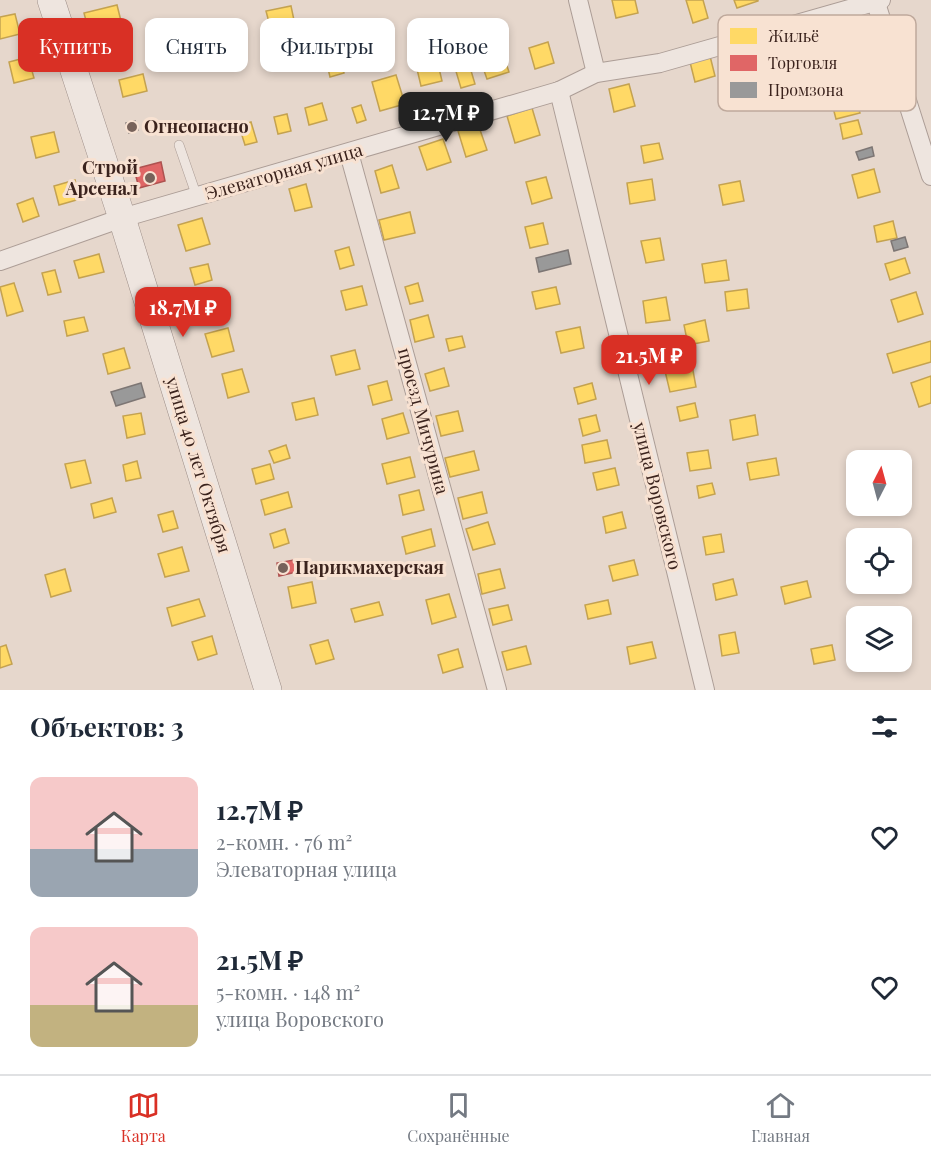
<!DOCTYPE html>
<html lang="ru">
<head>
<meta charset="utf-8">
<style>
	:root { --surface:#fff; --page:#f6f6f7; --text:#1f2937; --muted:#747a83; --line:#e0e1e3; --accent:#d93025 }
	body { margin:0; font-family:"Playfair Display",serif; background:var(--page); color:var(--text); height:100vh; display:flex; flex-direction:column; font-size:22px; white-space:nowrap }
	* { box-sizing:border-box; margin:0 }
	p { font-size:20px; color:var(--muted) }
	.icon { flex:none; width:33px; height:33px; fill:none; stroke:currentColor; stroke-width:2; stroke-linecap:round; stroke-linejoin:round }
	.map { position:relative; height:690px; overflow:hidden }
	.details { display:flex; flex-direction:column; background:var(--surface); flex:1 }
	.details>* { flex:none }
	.top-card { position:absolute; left:18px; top:18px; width:600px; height:54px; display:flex; gap:12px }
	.needle { width:39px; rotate:6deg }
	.controls { position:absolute; left:846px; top:450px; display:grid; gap:12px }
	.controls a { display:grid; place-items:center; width:66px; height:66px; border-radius:12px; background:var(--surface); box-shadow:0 3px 9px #0003; font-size:30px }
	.price { position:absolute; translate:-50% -51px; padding:0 14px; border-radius:12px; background:var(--accent); color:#fff; font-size:20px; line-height:39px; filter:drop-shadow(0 2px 3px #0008) }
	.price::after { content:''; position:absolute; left:50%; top:36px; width:18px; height:14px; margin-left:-9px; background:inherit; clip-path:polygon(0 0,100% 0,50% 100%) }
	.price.selected { background:#222; color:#fff }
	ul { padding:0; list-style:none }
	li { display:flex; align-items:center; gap:18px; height:150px; padding:0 30px }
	li span { display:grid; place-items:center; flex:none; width:168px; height:120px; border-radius:12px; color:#555 }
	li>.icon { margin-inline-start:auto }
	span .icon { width:72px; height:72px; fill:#fffc; stroke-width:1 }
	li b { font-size:26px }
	h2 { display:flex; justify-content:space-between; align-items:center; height:72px; padding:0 30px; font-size:26px }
	.chip { padding:0 21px; border-radius:12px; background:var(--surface); box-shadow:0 3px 9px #0003; font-size:21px; line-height:54px }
	.chip.selected { background:var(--accent); color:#fff }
	.menu { display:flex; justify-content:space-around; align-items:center; height:84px; border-top:2px solid var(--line); background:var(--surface); font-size:16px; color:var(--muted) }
	.menu a { display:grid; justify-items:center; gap:3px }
	.menu .selected { color:var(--accent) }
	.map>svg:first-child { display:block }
	.homes { fill:#ffd966; stroke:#c4a250; stroke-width:1.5 }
	.shops { fill:#e06666; stroke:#ae5250; stroke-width:1.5 }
	.industry { fill:#999; stroke:#7d7674; stroke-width:1.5 }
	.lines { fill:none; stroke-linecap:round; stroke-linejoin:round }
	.lane-casing { stroke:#ac9d96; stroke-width:10 }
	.street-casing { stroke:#ac9d96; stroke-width:20 }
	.secondary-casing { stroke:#9b8c86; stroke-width:28 }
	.lane { stroke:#eee5df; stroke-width:9 }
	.street { stroke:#eee5df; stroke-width:18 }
	.secondary { stroke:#eee5df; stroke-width:27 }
	.poi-dot { fill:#77625a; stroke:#f8e2d2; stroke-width:2 }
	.labels { text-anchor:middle; stroke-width:6; stroke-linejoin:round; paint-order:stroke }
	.poi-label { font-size:18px; font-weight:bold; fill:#3b231d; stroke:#f8e2d2; text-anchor:start }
	.street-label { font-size:18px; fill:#3b231d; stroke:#f8e2d2 }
	.key { fill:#f8e2d2; stroke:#bfa99c; stroke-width:1.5 }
	.key-label { font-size:16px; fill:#3b231d }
</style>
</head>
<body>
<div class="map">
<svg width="931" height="690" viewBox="0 0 931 690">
	<rect width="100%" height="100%" fill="#e6d7cc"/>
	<g class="homes">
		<polygon points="612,0 635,0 638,13 616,18"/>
		<polygon points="686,0 703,0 708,18 693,23"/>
		<polygon points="734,0 758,0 758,1 737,8"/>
		<polygon points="117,5 122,25 89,32 84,13"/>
		<polygon points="291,6 295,25 271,30 266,11"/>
		<polygon points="15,14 20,34 0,39 0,17"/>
		<polygon points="190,39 194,53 171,58 168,44"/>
		<polygon points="548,42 554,63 535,69 529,48"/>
		<polygon points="503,54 509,72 487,79 481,62"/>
		<polygon points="710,56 715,76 695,82 690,62"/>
		<polygon points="28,57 34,78 14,83 9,62"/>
		<polygon points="341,60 344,73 330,77 327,64"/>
		<polygon points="438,64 442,81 421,86 417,69"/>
		<polygon points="469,64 475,84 461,88 455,68"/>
		<polygon points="143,74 147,91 123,97 119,80"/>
		<polygon points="396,75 405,104 380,111 372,82"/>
		<polygon points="629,84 635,106 614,112 609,89"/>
		<polygon points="853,90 860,113 836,119 830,96"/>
		<polygon points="322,103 327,120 309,125 305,108"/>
		<polygon points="361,105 366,120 357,123 352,108"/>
		<polygon points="532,108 540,135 515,143 507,116"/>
		<polygon points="287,114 291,131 278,134 274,117"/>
		<polygon points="858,120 862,134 843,139 840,124"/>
		<polygon points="251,122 257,142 245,145 239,126"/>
		<polygon points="478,124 487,150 466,157 458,131"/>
		<polygon points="54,132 59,152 36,158 31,137"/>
		<polygon points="443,139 451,162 427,170 419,147"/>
		<polygon points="659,143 663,159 644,163 641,146"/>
		<polygon points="392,165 399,188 381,193 375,171"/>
		<polygon points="874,169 880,192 858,198 852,175"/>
		<polygon points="546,177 552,198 532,204 526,182"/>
		<polygon points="652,179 655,200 630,204 627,183"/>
		<polygon points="75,180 80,199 59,205 54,186"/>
		<polygon points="740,181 744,201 723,205 719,185"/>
		<polygon points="306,184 312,207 295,211 289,189"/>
		<polygon points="33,198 39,216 23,222 17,204"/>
		<polygon points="410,212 415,233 384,240 379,220"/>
		<polygon points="202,218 210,244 186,251 178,225"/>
		<polygon points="893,221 897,238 877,242 874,226"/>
		<polygon points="543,223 548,244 530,248 525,227"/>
		<polygon points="660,238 664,260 646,263 641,241"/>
		<polygon points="349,247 354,265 340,269 335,251"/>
		<polygon points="99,254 104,272 79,278 74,261"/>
		<polygon points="905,258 910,273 890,280 885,264"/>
		<polygon points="726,260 729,280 705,283 702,264"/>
		<polygon points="208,264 212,280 195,285 190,268"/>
		<polygon points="55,270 61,292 48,295 42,273"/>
		<polygon points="14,283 23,311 7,316 0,287"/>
		<polygon points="418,283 423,301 410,304 405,287"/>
		<polygon points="362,286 367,305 346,310 341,291"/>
		<polygon points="556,287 560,304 536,309 532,292"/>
		<polygon points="747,289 749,308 727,311 725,292"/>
		<polygon points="916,292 923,314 898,322 891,300"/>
		<polygon points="217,294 223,313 203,320 197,300"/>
		<polygon points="666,297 670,320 646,323 643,301"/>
		<polygon points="428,315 434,337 415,342 410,320"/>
		<polygon points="84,317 88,331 67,336 64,321"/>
		<polygon points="705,320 709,341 688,345 684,325"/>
		<polygon points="580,327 584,348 561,353 556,332"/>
		<polygon points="228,328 234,351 212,357 205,334"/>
		<polygon points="462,336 465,347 449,351 446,339"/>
		<polygon points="931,341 931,362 893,373 887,354"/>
		<polygon points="124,348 130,368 108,374 103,354"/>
		<polygon points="355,350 360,369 336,375 331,356"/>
		<polygon points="692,365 696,387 670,392 665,371"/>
		<polygon points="444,368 449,386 430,391 425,374"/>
		<polygon points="242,369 249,392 228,398 222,374"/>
		<polygon points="931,376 931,403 919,407 911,383"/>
		<polygon points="387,381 392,400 373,405 368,386"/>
		<polygon points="592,383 596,399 578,404 574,388"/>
		<polygon points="314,398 318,415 296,420 292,403"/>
		<polygon points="695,403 698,417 680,421 677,407"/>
		<polygon points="458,411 463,431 441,436 436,416"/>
		<polygon points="141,413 145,434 127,438 123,416"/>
		<polygon points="403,413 409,433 387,439 382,419"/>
		<polygon points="596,415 600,431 583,436 579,419"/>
		<polygon points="755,415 758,435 733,440 730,420"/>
		<polygon points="607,440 611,458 585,463 582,445"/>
		<polygon points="286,445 290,458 274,463 269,451"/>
		<polygon points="708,450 711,468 690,471 687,453"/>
		<polygon points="474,451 479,470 450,477 445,458"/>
		<polygon points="410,457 415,477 387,484 382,464"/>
		<polygon points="776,458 779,475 750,480 747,463"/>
		<polygon points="85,460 91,483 71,488 65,464"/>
		<polygon points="137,461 141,478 126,481 123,465"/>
		<polygon points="270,464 274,479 256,484 252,469"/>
		<polygon points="615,468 619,485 597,490 593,473"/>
		<polygon points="712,483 715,494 699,498 697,486"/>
		<polygon points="419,490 424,510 403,515 399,495"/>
		<polygon points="288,492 292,507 265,515 261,500"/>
		<polygon points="482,492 487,513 463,519 458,498"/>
		<polygon points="112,498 116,512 94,518 91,504"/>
		<polygon points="173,511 178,528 163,532 158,515"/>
		<polygon points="622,512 626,528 606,533 603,517"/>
		<polygon points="488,522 495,544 473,550 466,529"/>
		<polygon points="285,529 289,543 274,548 270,534"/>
		<polygon points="431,529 435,546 406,554 402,537"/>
		<polygon points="721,534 724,552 706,555 703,537"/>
		<polygon points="182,547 189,571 165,577 158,554"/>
		<polygon points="634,560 638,575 613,581 609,566"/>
		<polygon points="65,569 71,591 51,597 45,575"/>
		<polygon points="500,569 505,588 482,594 478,574"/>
		<polygon points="733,579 737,595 716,600 713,584"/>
		<polygon points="807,581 811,597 785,604 781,587"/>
		<polygon points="312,582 316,603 292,608 288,587"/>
		<polygon points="449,594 456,617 432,624 426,600"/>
		<polygon points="199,599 205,616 172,626 167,608"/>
		<polygon points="608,600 611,614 588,619 585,605"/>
		<polygon points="379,602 383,615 355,622 351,609"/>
		<polygon points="508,605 512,620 493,625 489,609"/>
		<polygon points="735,632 739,653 722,656 719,635"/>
		<polygon points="212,636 217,654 198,660 192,642"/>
		<polygon points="328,640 334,659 316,664 310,645"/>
		<polygon points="652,642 656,658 630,664 627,647"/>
		<polygon points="6,645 12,664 0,668 0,647"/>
		<polygon points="832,645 835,660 814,664 811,649"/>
		<polygon points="526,646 531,664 507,670 502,652"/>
		<polygon points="458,649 463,667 443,673 438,655"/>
	</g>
	<g class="shops">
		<polygon points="161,162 165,181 139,188 134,169"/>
		<polygon points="299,559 301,571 279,576 277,563"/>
	</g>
	<g class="industry">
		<polygon points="135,121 138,130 129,133 126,123"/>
		<polygon points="872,147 874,156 859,160 856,152"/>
		<polygon points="905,237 908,247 894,251 891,241"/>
		<polygon points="568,250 571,264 539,272 536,258"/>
		<polygon points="667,347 669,359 655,362 652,350"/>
		<polygon points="141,383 145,397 116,406 111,392"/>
	</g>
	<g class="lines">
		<defs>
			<polyline id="lane" points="179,145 197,197"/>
			<g id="street">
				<polyline points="578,0 596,73"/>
				<polyline points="875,0 931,176"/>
				<polyline points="559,91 705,690"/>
				<polyline points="349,153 497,690"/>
				<polyline points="0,261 122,218 559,91 596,73 660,63 881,0"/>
			</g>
			<polyline id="secondary" points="51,0 122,218 268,690"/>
		</defs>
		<use href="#lane" class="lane-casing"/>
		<use href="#street" class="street-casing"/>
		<use href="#secondary" class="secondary-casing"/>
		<use href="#lane" class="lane"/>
		<use href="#street" class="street"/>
		<use href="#secondary" class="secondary"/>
	</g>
	<g class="poi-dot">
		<circle cx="132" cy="127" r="6"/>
		<circle cx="150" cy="178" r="6"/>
		<circle cx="283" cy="568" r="6"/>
	</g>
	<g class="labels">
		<g class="poi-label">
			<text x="144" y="133">Огнеопасно</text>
			<text x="138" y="174" text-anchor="end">Строй<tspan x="138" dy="21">Арсенал</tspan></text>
			<text x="295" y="574">Парикмахерская</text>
		</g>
		<g class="street-label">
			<text transform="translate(284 172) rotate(-16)" y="6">Элеваторная улица</text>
			<text transform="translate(423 421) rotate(75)" y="6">проезд Мичурина</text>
			<text transform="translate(198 465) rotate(73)" y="6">улица 40 лет Октября</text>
			<text transform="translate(657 496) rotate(76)" y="6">улица Воровского</text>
		</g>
	</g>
	<rect x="718" y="15" width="198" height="96" rx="9" class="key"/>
	<rect x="730" y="28" width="27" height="16" fill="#ffd966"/>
	<rect x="730" y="55" width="27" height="16" fill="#e06666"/>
	<rect x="730" y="82" width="27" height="16" fill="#999"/>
	<g class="key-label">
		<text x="768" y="42">Жильё</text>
		<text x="768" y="69">Торговля</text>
		<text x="768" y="96">Промзона</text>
	</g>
</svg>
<div class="controls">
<a><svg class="needle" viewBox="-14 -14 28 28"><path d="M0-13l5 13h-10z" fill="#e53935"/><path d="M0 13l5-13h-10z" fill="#747a83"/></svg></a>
<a><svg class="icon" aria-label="locate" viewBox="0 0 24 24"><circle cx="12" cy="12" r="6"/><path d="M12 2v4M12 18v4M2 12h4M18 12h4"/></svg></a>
<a><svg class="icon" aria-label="layers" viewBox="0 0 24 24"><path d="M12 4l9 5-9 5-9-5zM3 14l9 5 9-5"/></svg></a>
</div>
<b class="price selected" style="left:446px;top:143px">12.7M ₽</b>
<b class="price" style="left:183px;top:338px">18.7M ₽</b>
<b class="price" style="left:649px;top:386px">21.5M ₽</b>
<div class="top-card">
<a class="chip selected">Купить</a>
<a class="chip">Снять</a>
<a class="chip">Фильтры</a>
<a class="chip">Новое</a>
</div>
</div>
<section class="details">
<h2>Объектов: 3<svg class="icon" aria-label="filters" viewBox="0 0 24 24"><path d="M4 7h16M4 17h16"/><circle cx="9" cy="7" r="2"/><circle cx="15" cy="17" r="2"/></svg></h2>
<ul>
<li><span style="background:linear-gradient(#f6c9c9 60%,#9aa5b1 0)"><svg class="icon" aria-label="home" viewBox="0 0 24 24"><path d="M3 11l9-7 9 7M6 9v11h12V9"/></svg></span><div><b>12.7M ₽</b><p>2-комн. · 76 m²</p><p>Элеваторная улица</p></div><svg class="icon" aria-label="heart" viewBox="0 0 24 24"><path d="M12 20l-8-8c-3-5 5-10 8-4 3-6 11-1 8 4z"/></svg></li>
<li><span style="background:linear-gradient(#f6c9c9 65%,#c2b280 0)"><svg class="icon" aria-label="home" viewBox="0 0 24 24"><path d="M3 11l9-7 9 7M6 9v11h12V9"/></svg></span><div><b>21.5M ₽</b><p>5-комн. · 148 m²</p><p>улица Воровского</p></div><svg class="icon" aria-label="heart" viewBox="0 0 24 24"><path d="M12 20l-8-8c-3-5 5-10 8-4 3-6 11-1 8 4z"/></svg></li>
</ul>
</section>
<nav class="menu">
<a class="selected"><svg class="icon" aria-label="map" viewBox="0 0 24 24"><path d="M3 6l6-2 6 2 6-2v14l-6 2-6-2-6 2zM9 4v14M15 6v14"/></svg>Карта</a>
<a><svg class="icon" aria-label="saved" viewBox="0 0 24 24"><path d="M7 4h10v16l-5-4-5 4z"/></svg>Сохранённые</a>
<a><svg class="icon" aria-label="home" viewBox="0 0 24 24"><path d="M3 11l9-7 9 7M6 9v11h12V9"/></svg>Главная</a>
</nav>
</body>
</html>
